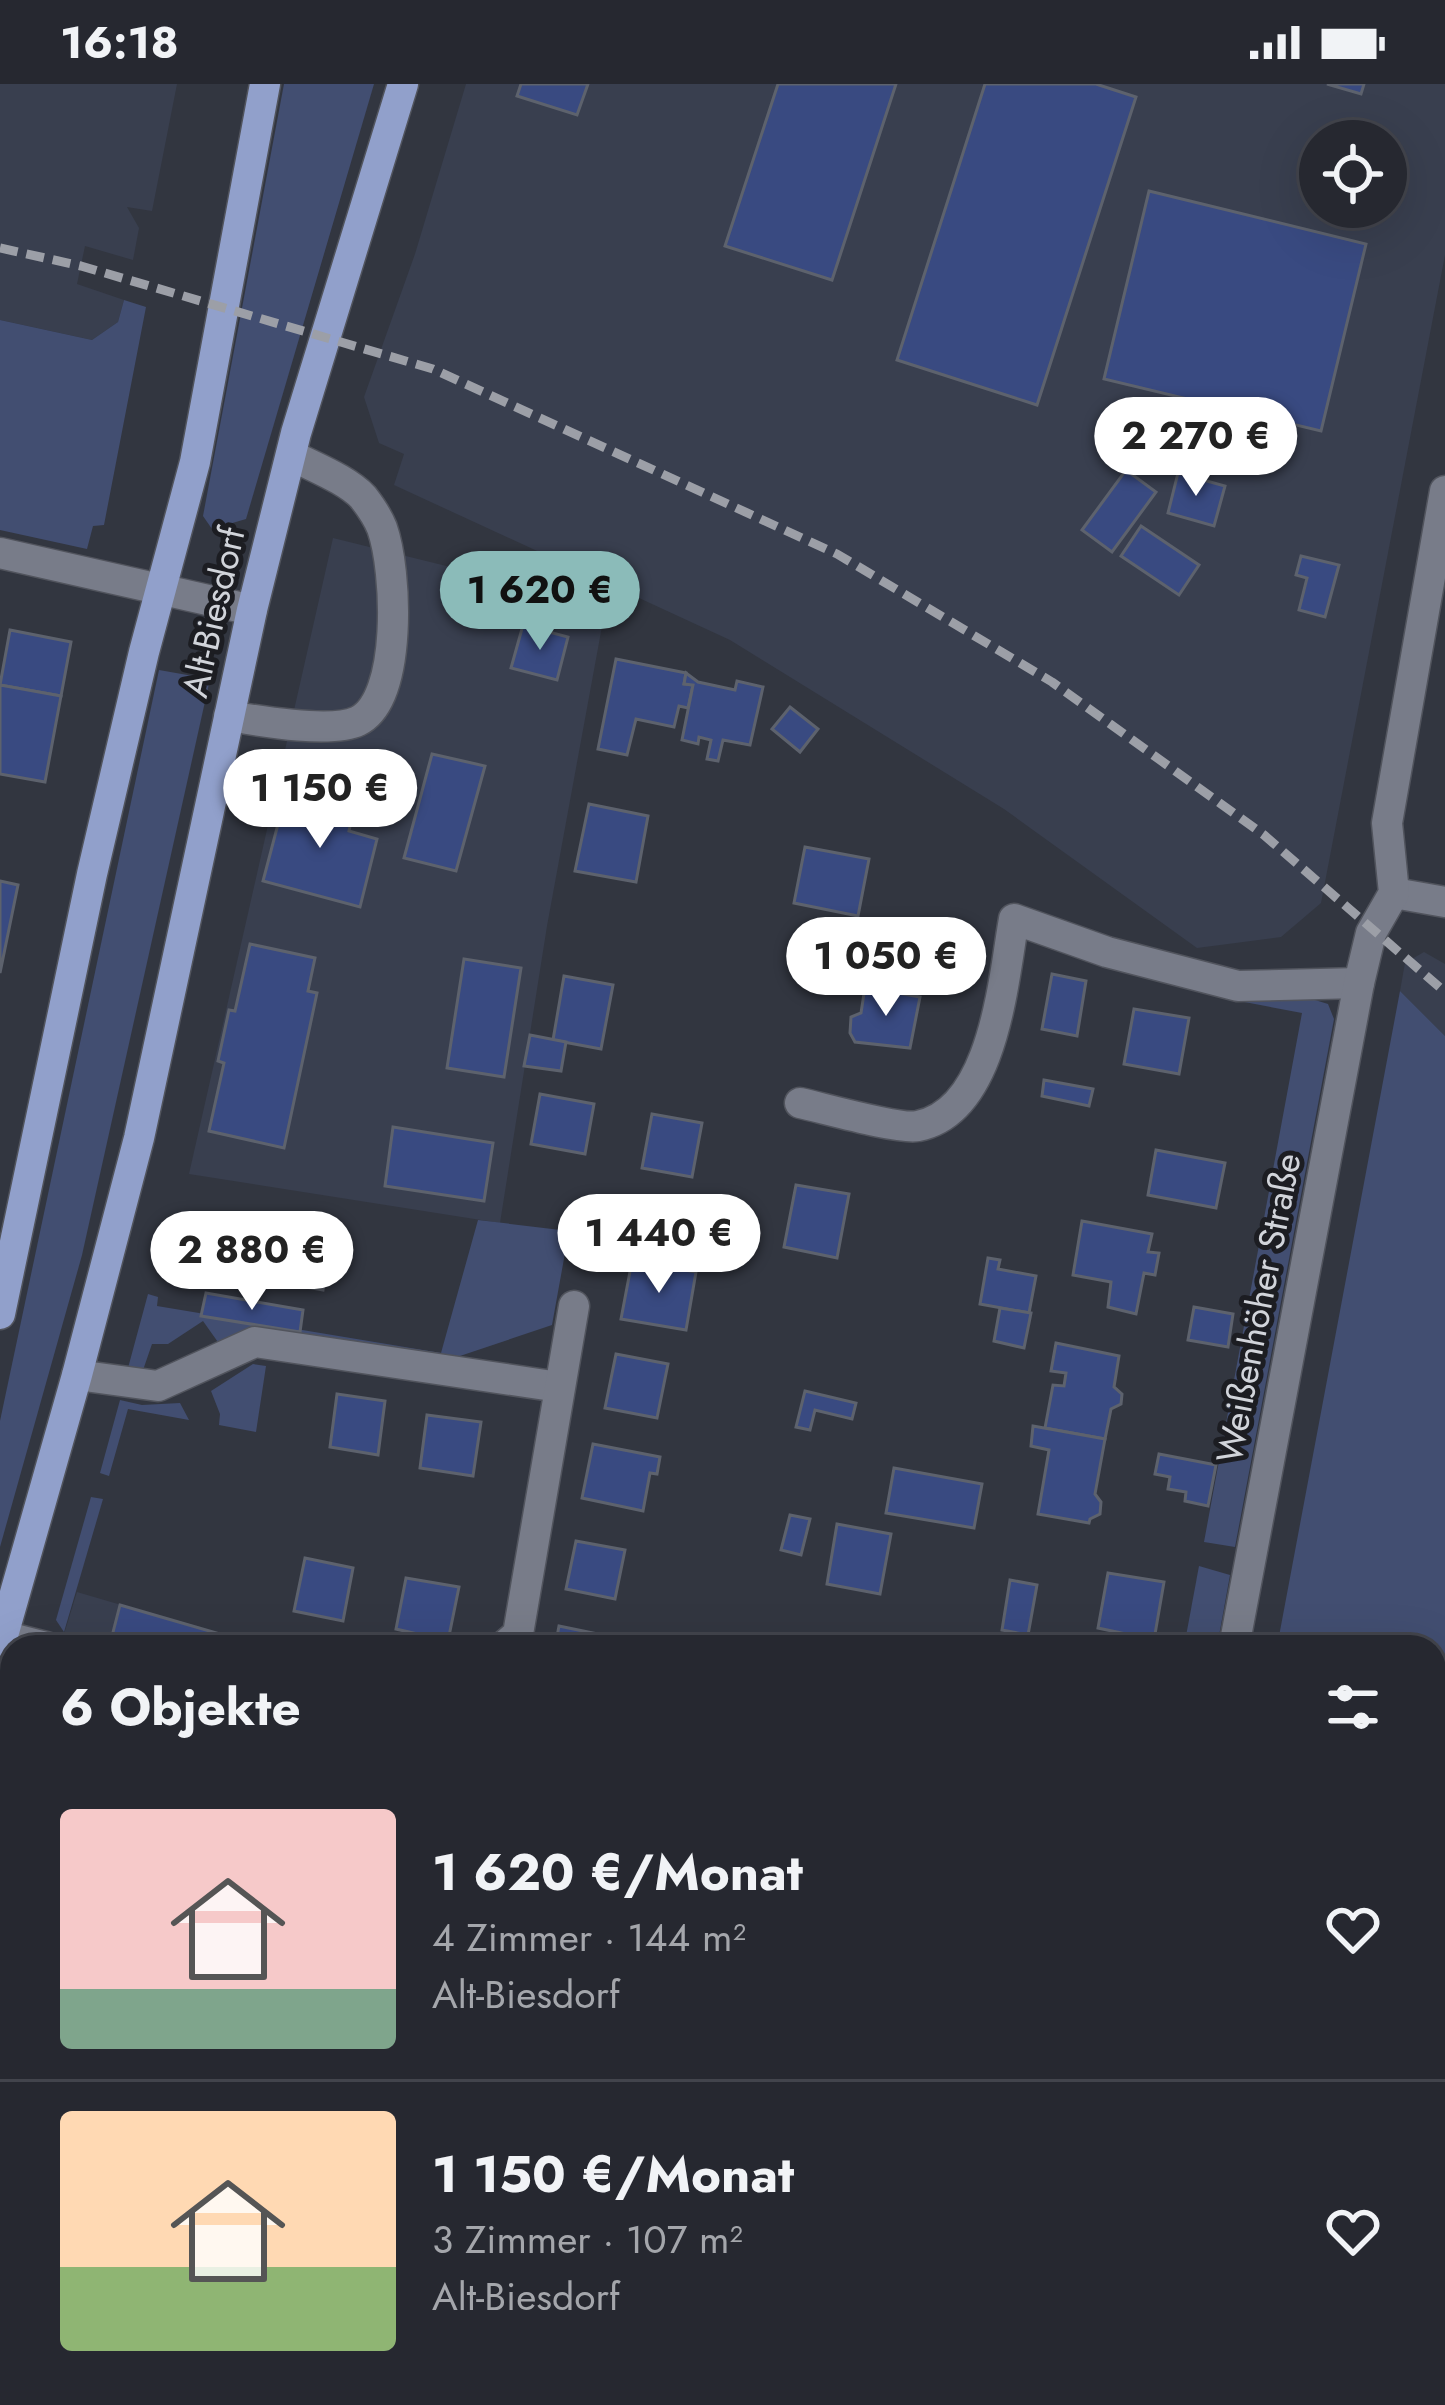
<!DOCTYPE html>
<html lang="de">
<head>
<meta charset="utf-8">
<style>
	:root { --surface:#262830; --page:#32343c; --text:#f1f3f6; --muted:#a4a6ab; --line:#42444c; --accent:#8bbbb9 }
	body { margin:0; font-family:Jost,sans-serif; background:var(--page); color:var(--text); height:100vh; display:flex; flex-direction:column; font-size:45px; white-space:nowrap }
	* { box-sizing:border-box; margin:0 }
	p { font-size:39px; color:var(--muted) }
	.icon { flex:none; width:66px; height:66px; fill:none; stroke:currentColor; stroke-width:2; stroke-linecap:round; stroke-linejoin:round }
	.map { position:relative; flex:1; overflow:hidden }
	.side { position:absolute; left:0px; top:1551px; width:1446px; height:771px; display:flex; flex-direction:column; background:var(--surface); border-radius:36px 36px 0 0; box-shadow:0 12px 48px #0002,0 0 0 3px var(--line) }
	.side>* { flex:none }
	.tools { position:absolute; left:1299px; top:36px; display:grid; gap:24px }
	.tools a { display:grid; place-items:center; width:108px; height:108px; border-radius:50%; background:var(--surface); box-shadow:0 12px 48px #0002,0 0 0 3px var(--line); font-size:60px }
	.price { position:absolute; translate:-50% -102px; padding:0 27px; border-radius:42px; background:#fff; color:#222; font-size:39px; line-height:78px; filter:drop-shadow(0 3px 6px #0008) }
	.price::after { content:''; position:absolute; left:50%; top:72px; width:36px; height:27px; margin-left:-18px; background:inherit; clip-path:polygon(0 0,100% 0,50% 100%) }
	.price.on { background:var(--accent); color:#111 }
	ul { padding:0; list-style:none }
	li { display:flex; align-items:center; gap:36px; height:300px; padding:0 60px }
	li+li { border-top:3px solid var(--line) }
	li span { display:grid; place-items:center; flex:none; width:336px; height:240px; border-radius:12px; color:#555 }
	li>.icon { margin-inline-start:auto }
	span .icon { width:144px; height:144px; fill:#fffc; stroke-width:1 }
	li b { font-size:51px }
	h2 { display:flex; justify-content:space-between; align-items:center; height:144px; padding:0 60px; font-size:51px }
	.status { display:flex; justify-content:space-between; align-items:center; height:84px; padding:0 60px; background:var(--surface); direction:ltr }
	.status svg { height:33px; fill:currentColor }
	.map>svg:first-child { display:block }
	.built { fill:#393f4f; fill-rule:evenodd }
	.green { fill:#424e71 }
	.building { fill:#394a81; stroke:#5d626d; stroke-width:3 }
	.lines { fill:none; stroke-linecap:round; stroke-linejoin:round }
	.minor-casing { stroke:#51545d; stroke-width:33 }
	.major-casing { stroke:#51545d; stroke-width:33 }
	.minor { stroke:#787c89; stroke-width:30 }
	.major { stroke:#91a0cb; stroke-width:30 }
	.rail { stroke:#9c9fa7; stroke-width:9; stroke-dasharray:18 9; stroke-linecap:butt }
	.labels { text-anchor:middle; stroke-width:10; stroke-linejoin:round; paint-order:stroke }
	.street-label { font-size:36px; fill:#d1d4da; stroke:#1c1d22 }
</style>
</head>
<body>
<div class="status"><b>16:18</b><svg viewBox="0 0 49 12"><path d="M0 12V9h3v3zM5 12V6h3v6zM10 12V3h3v9zM15 12V0h3v12zM26 1h20v11H26zM47 4h2v5h-2z"/></svg></div>
<div class="map">
<svg width="1445" height="2321" viewBox="0 0 1445 2321">
	<rect width="100%" height="100%" fill="#323640"/>
	<g class="built">
		<polygon points="0,0 177,0 152,127 127,123 139,144 133,176 85,162 77,200 124,216 118,238 92,256 0,236"/>
		<path d="M466,0H1445V171L1321,819L1281,853L1197,864L1004,725L730,556L394,401L404,370L379,359L364,313L415,170ZM1320,57H1386V123H1320Z"/>
		<polygon points="333,454 588,517 605,526 547,842 500,1139 189,1090"/>
		<polygon points="1424,868 1445,880 1445,952 1400,907 1405,879"/>
		<polygon points="77,1508 220,1550 216,1563 60,1563"/>
		<polygon points="12,1688 12,1792 0,1788 0,1735"/>
		<polygon points="9,1846 12,1846 12,2203 0,2201 0,1895"/>
	</g>
	<g class="green">
		<polygon points="284,0 374,0 246,435 212,445 203,432"/>
		<polygon points="124,216 146,223 104,441 93,442 87,465 0,446 0,236 92,256 118,238"/>
		<polygon points="159,586 210,595 82,1171 0,1463 0,1337"/>
		<polygon points="1400,907 1445,952 1445,2091 1434,2088 1434,1563 1277,1563"/>
		<polygon points="1302,912 1328,920 1334,935 1235,1463 1204,1458 1302,929 1234,916"/>
		<polygon points="478,1136 569,1147 552,1241 448,1276 220,1261 203,1237 168,1260 152,1260 142,1289 128,1284 148,1210 158,1213 157,1222 441,1269"/>
		<polygon points="253,1280 266,1282 256,1348 219,1341 220,1330 211,1307"/>
		<polygon points="120,1316 142,1321 180,1319 189,1336 128,1325 109,1392 100,1389"/>
		<polygon points="91,1413 103,1415 64,1548 56,1536"/>
		<polygon points="1199,1482 1230,1491 1217,1563 1184,1563"/>
		<polygon points="0,2201 12,2203 12,2310 584,2310 643,2321 0,2321"/>
	</g>
	<g class="building">
		<polygon points="521,0 588,0 577,31 517,12"/>
		<polygon points="778,0 896,0 832,196 725,162"/>
		<polygon points="985,0 1096,0 1136,13 1037,321 897,276"/>
		<polygon points="1327,0 1364,0 1361,10"/>
		<polygon points="1149,107 1366,160 1321,347 1104,295"/>
		<polygon points="1126,386 1156,408 1112,468 1082,446"/>
		<polygon points="1178,389 1225,402 1214,442 1168,429"/>
		<polygon points="1141,442 1199,481 1179,511 1121,472"/>
		<polygon points="1301,472 1339,481 1325,533 1299,526 1307,494 1296,491"/>
		<polygon points="523,541 568,553 557,596 511,584"/>
		<polygon points="10,546 71,558 61,612 0,601"/>
		<polygon points="616,575 686,589 684,600 693,601 688,624 679,622 674,643 636,635 627,671 598,665"/>
		<polygon points="686,589 698,598 735,606 737,597 763,603 750,661 723,656 718,677 707,675 711,656 699,653 698,660 682,656 693,601 684,600"/>
		<polygon points="0,601 61,612 45,698 0,690"/>
		<polygon points="790,623 818,645 800,668 772,645"/>
		<polygon points="432,670 485,682 456,787 404,774"/>
		<polygon points="287,706 354,724 349,747 377,755 360,823 263,797"/>
		<polygon points="589,720 648,732 636,798 575,787"/>
		<polygon points="805,763 869,775 858,832 794,819"/>
		<polygon points="0,797 18,801 0,889"/>
		<polygon points="250,860 315,874 308,907 317,909 284,1064 209,1047 224,979 218,977 229,926 235,927"/>
		<polygon points="464,875 521,884 504,993 447,984"/>
		<polygon points="1052,890 1086,897 1077,952 1042,945"/>
		<polygon points="564,892 613,901 601,965 553,956"/>
		<polygon points="865,903 920,913 910,964 855,958 850,949 851,933 861,929"/>
		<polygon points="1134,925 1189,934 1179,990 1124,980"/>
		<polygon points="530,951 566,958 561,987 524,982"/>
		<polygon points="1044,996 1093,1005 1089,1022 1042,1012"/>
		<polygon points="540,1010 594,1020 585,1070 531,1060"/>
		<polygon points="652,1030 702,1039 692,1093 642,1084"/>
		<polygon points="393,1043 493,1059 484,1117 385,1102"/>
		<polygon points="1156,1066 1225,1079 1216,1124 1148,1111"/>
		<polygon points="796,1101 849,1110 837,1174 784,1163"/>
		<polygon points="1082,1137 1152,1150 1148,1168 1159,1169 1155,1191 1144,1189 1136,1230 1108,1223 1111,1198 1073,1191"/>
		<polygon points="278,1154 330,1162 323,1206 272,1197"/>
		<polygon points="988,1174 1000,1176 998,1185 1036,1192 1029,1229 980,1220"/>
		<polygon points="632,1177 696,1188 686,1246 621,1235"/>
		<polygon points="206,1209 303,1226 300,1248 201,1232"/>
		<polygon points="1194,1223 1233,1230 1228,1263 1188,1256"/>
		<polygon points="1000,1224 1031,1229 1024,1264 994,1257"/>
		<polygon points="1056,1259 1119,1272 1114,1303 1122,1310 1121,1320 1111,1325 1105,1355 1045,1344 1053,1301 1064,1302 1066,1289 1051,1287"/>
		<polygon points="616,1270 668,1280 657,1334 605,1324"/>
		<polygon points="805,1307 856,1319 852,1335 815,1326 810,1346 796,1343"/>
		<polygon points="337,1310 385,1317 378,1371 330,1363"/>
		<polygon points="427,1331 481,1338 473,1392 420,1384"/>
		<polygon points="1033,1342 1105,1355 1095,1410 1101,1418 1100,1430 1090,1435 1089,1439 1038,1430 1049,1366 1031,1362"/>
		<polygon points="593,1360 660,1373 657,1390 650,1389 643,1427 582,1414"/>
		<polygon points="1159,1370 1216,1381 1208,1422 1185,1417 1186,1408 1168,1405 1170,1393 1155,1390"/>
		<polygon points="894,1384 982,1400 974,1444 886,1429"/>
		<polygon points="790,1431 810,1435 801,1471 781,1466"/>
		<polygon points="837,1440 891,1450 880,1510 827,1500"/>
		<polygon points="576,1457 625,1466 615,1515 566,1505"/>
		<polygon points="305,1474 353,1484 343,1537 294,1527"/>
		<polygon points="1108,1489 1164,1498 1154,1556 1098,1544"/>
		<polygon points="406,1494 459,1503 448,1557 396,1545"/>
		<polygon points="1010,1496 1037,1501 1028,1551 1002,1546"/>
		<polygon points="120,1521 220,1550 216,1563 164,1563 141,1556 139,1562 111,1556"/>
		<polygon points="559,1542 612,1553 610,1563 555,1563"/>
		<polygon points="0,1943 12,1945 10,2099 0,2098"/>
		<polygon points="2,2140 12,2142 12,2200 0,2197"/>
		<polygon points="1434,2185 1445,2187 1445,2281 1434,2279"/>
		<polygon points="760,2310 808,2310 806,2321 757,2321"/>
		<polygon points="871,2310 922,2310 920,2321 869,2321"/>
		<polygon points="1103,2310 1154,2310 1149,2321 1099,2321"/>
		<polygon points="1244,2310 1258,2310 1281,2321 1239,2321"/>
	</g>
	<g class="lines">
		<defs>
			<g id="minor">
				<polyline points="0,469 252,526"/>
				<path d="M229,632C259,637 331,650 358,637C403,615 397,486 382,444C378,434 370,422 363,413C346,395 313,383 291,371"/>
				<polyline points="1394,809 1445,818"/>
				<path d="M800,1019C823,1024 900,1046 918,1042C994,1027 1003,897 1014,835L1107,868L1238,902L1359,899"/>
				<polyline points="77,1291 158,1302 255,1258 559,1303"/>
				<polyline points="3,1552 46,1563"/>
				<polyline points="503,1563 518,1550 574,1222"/>
				<polyline points="1234,1563 1359,899 1371,849 1394,809 1387,739 1445,407"/>
				<polyline points="0,1815 12,1818"/>
				<polyline points="1434,2116 1445,2118"/>
				<polyline points="1031,2321 1035,2310"/>
			</g>
			<g id="major">
				<polyline points="0,1230 92,790 144,568 195,378 265,0"/>
				<polyline points="0,1562 77,1291 139,1054 252,526 296,349 403,0"/>
			</g>
		</defs>
		<use href="#minor" class="minor-casing"/>
		<use href="#major" class="major-casing"/>
		<use href="#minor" class="minor"/>
		<use href="#major" class="major"/>
		<polyline class="rail" points="0,164 81,182 433,285 837,470 1052,598 1264,751 1445,908"/>
	</g>
	<g class="labels">
		<g class="street-label">
			<text transform="translate(213 528) rotate(-77)" y="13">Alt-Biesdorf</text>
			<text transform="translate(1258 1224) rotate(-79)" y="13">Weißenhöher Straße</text>
		</g>
	</g>
</svg>
<div class="tools">
<a><svg class="icon" aria-label="locate" viewBox="0 0 24 24"><circle cx="12" cy="12" r="6"/><path d="M12 2v4M12 18v4M2 12h4M18 12h4"/></svg></a>
</div>
<b class="price" style="left:1196px;top:415px">2 270 €</b>
<b class="price on" style="left:540px;top:569px">1 620 €</b>
<b class="price" style="left:320px;top:767px">1 150 €</b>
<b class="price" style="left:886px;top:935px">1 050 €</b>
<b class="price" style="left:659px;top:1212px">1 440 €</b>
<b class="price" style="left:252px;top:1229px">2 880 €</b>
<section class="side">
<h2>6 Objekte<svg class="icon" aria-label="filters" viewBox="0 0 24 24"><path d="M4 7h16M4 17h16"/><circle cx="9" cy="7" r="2"/><circle cx="15" cy="17" r="2"/></svg></h2>
<ul>
<li><span style="background:linear-gradient(#f6c9c9 75%,#7fa58c 0)"><svg class="icon" aria-label="home" viewBox="0 0 24 24"><path d="M3 11l9-7 9 7M6 9v11h12V9"/></svg></span><div><b>1 620 €/Monat</b><p>4 Zimmer · 144 m²</p><p>Alt-Biesdorf</p></div><svg class="icon" aria-label="heart" viewBox="0 0 24 24"><path d="M12 20l-8-8c-3-5 5-10 8-4 3-6 11-1 8 4z"/></svg></li>
<li><span style="background:linear-gradient(#ffd9b3 65%,#8fb573 0)"><svg class="icon" aria-label="home" viewBox="0 0 24 24"><path d="M3 11l9-7 9 7M6 9v11h12V9"/></svg></span><div><b>1 150 €/Monat</b><p>3 Zimmer · 107 m²</p><p>Alt-Biesdorf</p></div><svg class="icon" aria-label="heart" viewBox="0 0 24 24"><path d="M12 20l-8-8c-3-5 5-10 8-4 3-6 11-1 8 4z"/></svg></li>
</ul>
</section>
</div>
</body>
</html>
